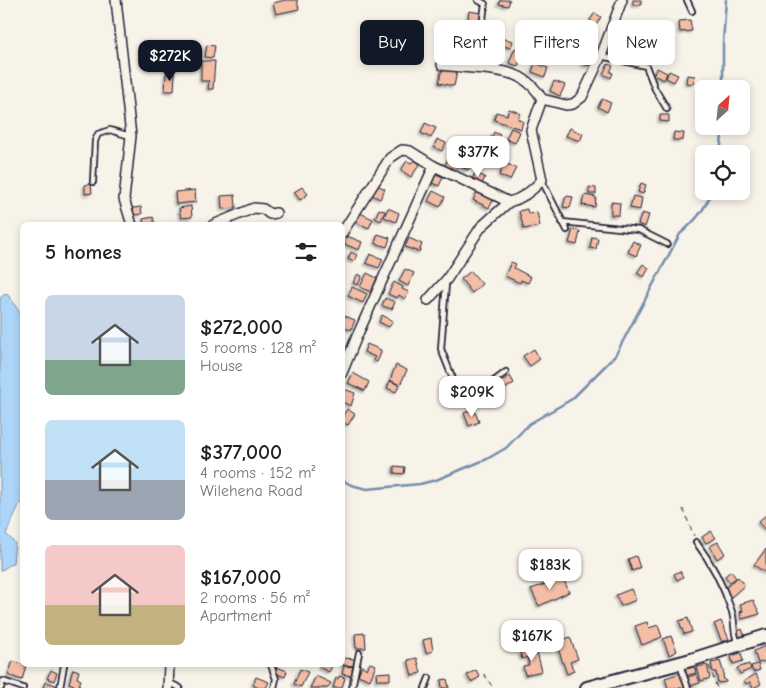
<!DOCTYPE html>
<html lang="en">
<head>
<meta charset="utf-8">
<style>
	:root { --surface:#fff; --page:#f6f6f6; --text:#222; --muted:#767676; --accent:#111827 }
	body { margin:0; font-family:"Comic Neue",sans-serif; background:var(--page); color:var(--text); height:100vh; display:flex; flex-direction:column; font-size:19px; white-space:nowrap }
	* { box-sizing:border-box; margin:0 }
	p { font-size:16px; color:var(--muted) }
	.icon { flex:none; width:28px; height:28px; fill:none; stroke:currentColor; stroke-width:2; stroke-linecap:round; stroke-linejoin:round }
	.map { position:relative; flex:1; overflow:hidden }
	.drawer { position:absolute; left:20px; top:222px; width:325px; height:445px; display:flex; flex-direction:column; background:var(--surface); border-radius:8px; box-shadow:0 2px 8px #0003 }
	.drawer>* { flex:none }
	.top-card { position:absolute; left:360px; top:20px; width:330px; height:45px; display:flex; gap:10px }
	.needle { width:32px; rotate:27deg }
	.controls { position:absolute; left:695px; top:80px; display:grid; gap:10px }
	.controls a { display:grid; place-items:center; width:55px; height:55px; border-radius:8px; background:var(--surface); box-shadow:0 2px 8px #0003; font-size:25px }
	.price { position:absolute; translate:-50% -42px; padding:0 11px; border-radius:10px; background:#fff; color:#222; font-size:16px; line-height:32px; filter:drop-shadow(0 1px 2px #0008) }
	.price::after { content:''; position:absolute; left:50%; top:30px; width:15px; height:11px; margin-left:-8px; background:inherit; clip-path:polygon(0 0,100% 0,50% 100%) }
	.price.current { background:var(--accent); color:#fff }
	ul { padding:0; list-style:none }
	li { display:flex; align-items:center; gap:15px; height:125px; padding:0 25px }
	li span { display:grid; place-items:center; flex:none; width:140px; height:100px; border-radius:8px; color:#555 }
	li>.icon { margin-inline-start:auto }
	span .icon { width:60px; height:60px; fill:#fffc; stroke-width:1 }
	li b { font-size:21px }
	h2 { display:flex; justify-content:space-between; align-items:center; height:60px; padding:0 25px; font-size:21px }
	.pill { padding:0 18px; border-radius:8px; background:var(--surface); box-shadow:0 2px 8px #0003; font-size:18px; line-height:45px }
	.pill.current { background:var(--accent); color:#fff }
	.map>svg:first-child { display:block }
	.water { fill:#acd5f7; stroke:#758dac }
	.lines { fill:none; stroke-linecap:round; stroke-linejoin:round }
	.stream { stroke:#758dac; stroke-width:2.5 }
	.building { fill:#f3bea5; stroke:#22223b; filter:url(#shadow) }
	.service-casing { stroke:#22223b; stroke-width:8 }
	.minor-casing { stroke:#22223b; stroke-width:12 }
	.primary-casing { stroke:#22223b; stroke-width:16 }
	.path { stroke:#22223b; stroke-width:1; stroke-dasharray:5 4; stroke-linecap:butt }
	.service { stroke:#f7f3e8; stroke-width:4.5 }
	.minor { stroke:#f7f3e8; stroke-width:9 }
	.primary { stroke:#f7f3e8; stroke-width:12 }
</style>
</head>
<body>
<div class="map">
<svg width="766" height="688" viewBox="0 0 766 688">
	<defs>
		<filter id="shadow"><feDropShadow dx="-2" dy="2" stdDeviation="1" flood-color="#0004"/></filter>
	</defs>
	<rect width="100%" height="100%" fill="#f7f3e8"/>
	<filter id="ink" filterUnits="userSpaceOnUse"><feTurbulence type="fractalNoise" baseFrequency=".02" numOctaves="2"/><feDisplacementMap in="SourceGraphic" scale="10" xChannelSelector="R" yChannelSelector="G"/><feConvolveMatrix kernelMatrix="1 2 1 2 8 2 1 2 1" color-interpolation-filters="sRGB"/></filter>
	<g filter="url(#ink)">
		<polygon class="water" points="5,294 8,295 22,316 22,503 19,505 6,534 15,543 13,563 0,571 0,298"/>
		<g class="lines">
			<g class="stream">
				<polyline points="723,89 723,43 726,0"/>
				<polyline points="720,154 723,126"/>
				<path d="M342,480L351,485L367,489L420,484L436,480L487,459L506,448L529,424L572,399L615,356L680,234C695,221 705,210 712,191"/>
			</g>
		</g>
		<g class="building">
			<polygon points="285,0 297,0 299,9 276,14 273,3"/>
			<polygon points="500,0 510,0 508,6 499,4"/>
			<rect x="633" y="0" width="8" height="5"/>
			<polygon points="469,11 481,13 480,21 468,19"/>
			<polygon points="595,13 601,17 596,25 590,20"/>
			<polygon points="690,20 692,31 680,32 679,21"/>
			<polygon points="489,29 496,33 492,40 485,37"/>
			<polygon points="500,38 513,41 511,48 499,45"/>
			<polygon points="207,45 215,46 213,58 205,57"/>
			<polygon points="515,48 524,51 518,66 509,63"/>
			<polygon points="584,57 591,60 589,66 582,64"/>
			<polygon points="201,61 215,61 213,89 208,89 209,81 201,81"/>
			<polygon points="535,63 548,68 545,77 532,72"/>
			<polygon points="608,64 613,66 610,72 613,73 611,78 603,74"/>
			<polygon points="442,68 457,72 454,86 439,83"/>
			<polygon points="657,68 667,73 664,80 653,75"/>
			<polygon points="669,71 678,75 674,82 666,78"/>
			<polygon points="166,73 175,74 174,91 165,91"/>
			<polygon points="687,75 695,76 693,84 686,83"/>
			<polygon points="554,81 565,85 560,96 550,91"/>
			<polygon points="602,99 611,103 607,112 598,107"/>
			<polygon points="509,109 520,113 518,119 523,121 521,129 494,120 496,112 507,115"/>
			<polygon points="660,115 669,115 669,122 660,121"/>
			<polygon points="425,123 436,128 431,138 421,133"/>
			<polygon points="511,128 520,132 515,143 506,139"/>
			<polygon points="570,128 583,134 580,141 566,136"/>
			<polygon points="494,132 500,135 496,147 489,144"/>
			<polygon points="674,132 684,133 683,140 673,140"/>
			<polygon points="437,139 446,143 442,151 434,147"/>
			<polygon points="448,159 459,165 455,173 444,167"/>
			<polygon points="465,159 472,163 468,170 461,167"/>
			<polygon points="414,160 420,164 411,177 401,170 407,161 411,163"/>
			<polygon points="505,163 516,168 510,180 499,175"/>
			<polygon points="475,173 485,177 482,184 472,180"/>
			<polygon points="436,174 443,177 439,186 432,183"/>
			<polygon points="641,183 646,185 643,194 638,192"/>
			<polygon points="91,184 92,193 85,194 85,185"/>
			<polygon points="375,184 385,189 380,199 370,194"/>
			<polygon points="302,187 308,194 300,200 294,192"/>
			<polygon points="589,187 596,188 596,194 589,194"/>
			<polygon points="195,190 196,202 176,204 175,192"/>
			<polygon points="478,190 494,199 489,208 473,200"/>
			<polygon points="433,191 445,197 440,207 428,201"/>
			<polygon points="235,195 236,208 222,209 221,196"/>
			<polygon points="584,195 596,197 595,207 582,205"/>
			<polygon points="566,196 573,197 570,208 563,207"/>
			<polygon points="633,196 642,198 640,210 630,208"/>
			<polygon points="611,202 620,203 619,215 611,215"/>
			<polygon points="191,206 192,217 181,218 179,208"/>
			<polygon points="141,207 142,214 134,215 133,208"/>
			<polygon points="388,208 399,213 396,222 384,217"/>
			<polygon points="379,209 385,211 381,221 375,218"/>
			<polygon points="527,209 528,214 537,212 540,226 524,229 519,211"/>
			<polygon points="360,213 373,219 369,228 356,222"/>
			<polygon points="642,213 649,215 645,227 638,224"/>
			<polygon points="153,217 155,225 144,225 143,219"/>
			<polygon points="573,229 580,231 577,245 569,243"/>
			<polygon points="378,234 390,238 387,247 375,243"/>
			<polygon points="347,236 362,242 359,250 344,244"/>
			<polygon points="592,237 598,238 596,249 590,248"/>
			<polygon points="409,238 422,244 419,252 405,247"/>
			<polygon points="633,241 641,245 636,256 628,252"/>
			<polygon points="351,252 357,255 354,262 348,259"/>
			<polygon points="370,254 383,259 379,268 366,263"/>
			<polygon points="511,262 516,264 514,268 531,277 528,283 521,280 520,283 505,276"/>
			<polygon points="643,264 649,268 644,277 637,273"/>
			<polygon points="405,269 414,273 408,286 399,281"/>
			<polygon points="471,271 482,284 472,293 461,279"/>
			<polygon points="367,273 377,278 371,292 360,287"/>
			<polygon points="358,274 362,276 358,285 353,283"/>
			<polygon points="394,282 403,287 402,289 409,292 405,299 399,295 397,298 388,294"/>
			<polygon points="352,287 367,294 363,303 348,296"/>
			<polygon points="385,298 395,302 392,309 382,306"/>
			<polygon points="342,315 355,320 351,330 342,327"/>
			<polygon points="382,315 393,321 389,327 379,322"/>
			<polygon points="367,344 381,350 381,353 377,362 373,360 375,357 364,352"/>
			<polygon points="534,349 540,359 530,366 523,356"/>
			<polygon points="396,365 407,370 400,385 390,380"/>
			<polygon points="353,373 369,382 365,391 348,383"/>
			<polygon points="510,376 514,383 498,393 494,386"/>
			<polygon points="390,381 399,385 396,392 387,388"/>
			<polygon points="344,389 355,393 351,406 342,402 342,393"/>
			<polygon points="347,409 355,414 348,425 342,422 342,417"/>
			<polygon points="474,409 479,422 469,426 464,413"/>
			<polygon points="394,466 405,467 404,474 394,473"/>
			<polygon points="766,515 766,531 758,522"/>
			<polygon points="711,531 716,538 706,543 702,537"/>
			<polygon points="718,542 725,554 717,559 710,546"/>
			<polygon points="766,549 766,573 754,565"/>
			<polygon points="636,556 640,568 632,571 628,559"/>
			<polygon points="680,571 683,577 677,580 674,574"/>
			<polygon points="731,571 736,578 730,582 725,576"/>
			<polygon points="738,577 745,585 731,597 724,589"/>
			<polygon points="563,578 569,592 539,606 531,589"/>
			<polygon points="631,589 636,600 621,606 616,595"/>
			<polygon points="753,600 760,614 742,619 740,612 743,611 740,604"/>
			<polygon points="688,618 692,632 684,634 679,621"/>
			<polygon points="721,621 729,639 722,642 714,624"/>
			<polygon points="647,622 649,628 658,625 662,637 642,645 635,626"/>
			<polygon points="742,629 745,636 740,638 736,632"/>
			<polygon points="365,633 366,648 356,648 355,634"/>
			<polygon points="671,636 677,651 669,655 663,639"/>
			<polygon points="570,637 578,659 570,662 574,671 567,674 556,643"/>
			<polygon points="431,638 433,651 426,653 423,640"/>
			<polygon points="765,646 766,661 758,663 754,651"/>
			<polygon points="536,648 542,671 525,675 523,666 529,665 527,657 522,659 520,652"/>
			<polygon points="741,653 743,661 733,664 731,656"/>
			<polygon points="343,658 357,659 356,666 342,665"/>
			<polygon points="417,658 421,673 412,676 408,660"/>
			<polygon points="13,661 26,666 22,680 8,675"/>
			<polygon points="720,661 724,674 723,675 724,680 726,680 726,682 718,683 716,672 713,672 711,663"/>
			<polygon points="370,663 376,665 370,680 358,675 362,666 367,669"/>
			<polygon points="749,664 751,669 740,674 737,668"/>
			<polygon points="758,664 760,670 753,672 751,666"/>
			<polygon points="320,665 329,665 332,666 329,672 319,667"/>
			<polygon points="694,665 696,673 685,676 684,668 688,667 688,668"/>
			<polygon points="707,665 710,678 701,681 697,667"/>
			<polygon points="344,666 354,667 352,676 342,674"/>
			<polygon points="277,667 287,671 285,677 275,673"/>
			<polygon points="73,669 79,671 77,678 81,680 78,688 73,687 74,685 69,683"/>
			<polygon points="300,669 308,672 301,687 294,684"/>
			<polygon points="51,670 57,673 54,681 47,678"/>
			<polygon points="476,670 480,677 471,682 467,675"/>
			<polygon points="390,672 390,680 377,680 376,673"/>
			<polygon points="680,673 685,688 668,688 665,678"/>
			<polygon points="697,674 700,683 689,686 686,678"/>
			<polygon points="756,674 761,684 753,688 750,682 746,684 744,681"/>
			<polygon points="316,676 331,683 328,688 310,688"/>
			<polygon points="339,676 345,678 342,688 333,688 336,678 338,679"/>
			<polygon points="256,677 269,682 266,688 259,688 253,685"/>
			<polygon points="447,679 449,688 442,688 441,680"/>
			<polygon points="45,682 56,685 55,688 43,688"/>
		</g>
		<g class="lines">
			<defs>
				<g id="service">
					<path d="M478,0L485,4C481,35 476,46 500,70"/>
					<polyline points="687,0 692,11"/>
					<polyline points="601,56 646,66 655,89 667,109"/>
					<polyline points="542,181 567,230"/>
					<polyline points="93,182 95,141 98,134 110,130 130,136"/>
					<polyline points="562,222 639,230 667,244"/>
					<polyline points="446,283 441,349 459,394 465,397 482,390 506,372"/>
					<path d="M696,542C711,562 723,585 731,609C736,621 732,632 738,643"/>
					<polyline points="271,665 276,679 274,688"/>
					<polyline points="680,665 688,688"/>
					<polyline points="168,682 180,688"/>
					<polyline points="1,688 3,681 23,688"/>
					<polyline points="60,688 64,665"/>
					<polyline points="352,688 359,653"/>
					<polyline points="425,688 429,678"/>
				</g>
				<g id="minor">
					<polyline points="116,0 131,136 124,199 132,225"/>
					<path d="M442,65C463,68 502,68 520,77C529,82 537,90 542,99L566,105L573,104L582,97L601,56L622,0"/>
					<polyline points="213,225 254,208 263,209 270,214 276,213"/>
					<path d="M342,233L390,158L402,150L410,151L434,166L509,202C522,199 533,190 542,180L531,130L542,99"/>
					<polyline points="428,300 447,279 481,227 509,202"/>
					<polyline points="342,373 357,336 434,166"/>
					<polyline points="168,688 169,665"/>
				</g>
				<polyline id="primary" points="587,688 691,660 766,636"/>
			</defs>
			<use href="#service" class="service-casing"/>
			<use href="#minor" class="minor-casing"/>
			<use href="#primary" class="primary-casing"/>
			<g class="path">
				<polyline points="683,509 694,536"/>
				<polyline points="709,666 717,688"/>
				<polyline points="484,674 493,688"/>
			</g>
			<use href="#service" class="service"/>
			<use href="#minor" class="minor"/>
			<use href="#primary" class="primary"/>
		</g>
	</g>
</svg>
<div class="controls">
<a><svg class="needle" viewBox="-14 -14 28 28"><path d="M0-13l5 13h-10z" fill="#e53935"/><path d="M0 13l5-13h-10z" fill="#767676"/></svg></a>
<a><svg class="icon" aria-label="locate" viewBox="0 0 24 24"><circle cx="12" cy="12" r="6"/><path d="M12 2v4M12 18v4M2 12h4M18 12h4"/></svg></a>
</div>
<b class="price current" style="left:170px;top:82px">$272K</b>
<b class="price" style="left:478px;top:178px">$377K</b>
<b class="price" style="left:472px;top:418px">$209K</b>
<b class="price" style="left:550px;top:591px">$183K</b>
<b class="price" style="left:532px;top:662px">$167K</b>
<div class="top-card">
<a class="pill current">Buy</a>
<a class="pill">Rent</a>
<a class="pill">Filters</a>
<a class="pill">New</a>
</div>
<section class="drawer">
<h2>5 homes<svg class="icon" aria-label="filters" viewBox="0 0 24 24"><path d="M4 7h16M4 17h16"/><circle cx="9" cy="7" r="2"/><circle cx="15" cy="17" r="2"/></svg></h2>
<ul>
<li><span style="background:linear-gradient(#c9d6e8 65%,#7fa58c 0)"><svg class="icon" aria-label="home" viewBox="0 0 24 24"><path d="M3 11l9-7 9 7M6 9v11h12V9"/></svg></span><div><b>$272,000</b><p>5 rooms · 128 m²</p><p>House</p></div></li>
<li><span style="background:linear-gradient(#bfe0f5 60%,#9aa5b1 0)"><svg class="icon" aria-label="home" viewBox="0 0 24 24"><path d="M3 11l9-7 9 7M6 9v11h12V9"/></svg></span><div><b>$377,000</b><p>4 rooms · 152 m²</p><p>Wilehena Road</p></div></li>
<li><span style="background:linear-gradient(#f6c9c9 60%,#c2b280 0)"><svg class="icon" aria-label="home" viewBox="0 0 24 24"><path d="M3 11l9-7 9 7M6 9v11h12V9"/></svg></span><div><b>$167,000</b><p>2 rooms · 56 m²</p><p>Apartment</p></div></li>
</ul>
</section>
</div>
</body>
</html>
